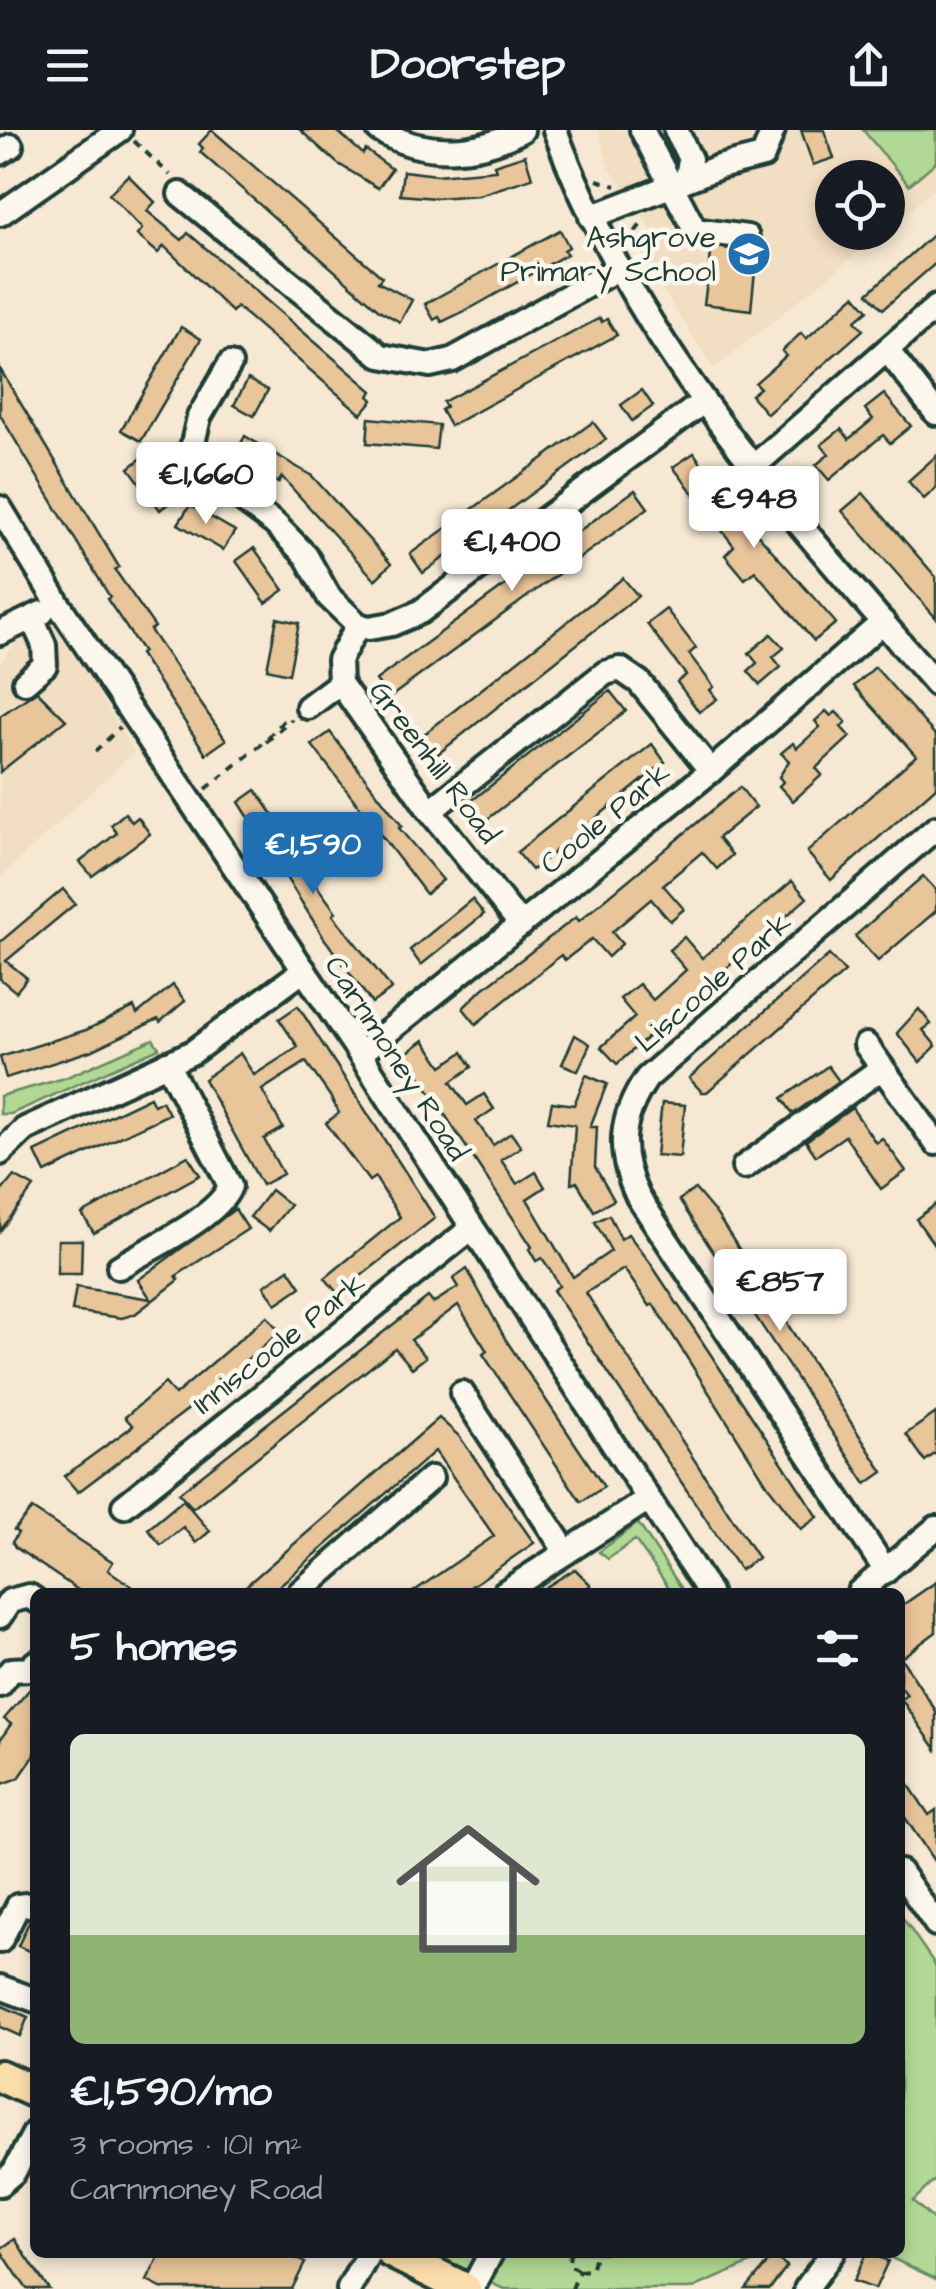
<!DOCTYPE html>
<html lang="en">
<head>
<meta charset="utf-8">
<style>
	:root { --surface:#171b24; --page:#242831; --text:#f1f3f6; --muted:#9ea1a6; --accent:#1f6fb2 }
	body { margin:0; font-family:"Architects Daughter",sans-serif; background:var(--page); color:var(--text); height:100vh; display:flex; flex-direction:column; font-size:38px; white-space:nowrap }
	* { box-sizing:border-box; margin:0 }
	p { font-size:32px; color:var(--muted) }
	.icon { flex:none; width:55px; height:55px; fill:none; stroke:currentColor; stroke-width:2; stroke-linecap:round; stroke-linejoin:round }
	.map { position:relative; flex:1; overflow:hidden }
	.drawer { position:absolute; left:30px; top:1458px; width:875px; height:670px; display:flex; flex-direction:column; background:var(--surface); border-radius:15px; box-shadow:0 5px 15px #0003 }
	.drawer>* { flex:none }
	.tools { position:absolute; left:815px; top:30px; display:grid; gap:20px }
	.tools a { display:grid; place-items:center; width:90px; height:90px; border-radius:50%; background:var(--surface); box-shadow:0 5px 15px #0003; font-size:50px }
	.price { position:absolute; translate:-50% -85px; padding:0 22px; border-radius:10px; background:#fff; color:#222; font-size:32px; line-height:65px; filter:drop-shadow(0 2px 5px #0008) }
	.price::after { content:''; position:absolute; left:50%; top:60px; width:30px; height:22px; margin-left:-15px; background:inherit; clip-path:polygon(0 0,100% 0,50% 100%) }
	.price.selected { background:var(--accent); color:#fff }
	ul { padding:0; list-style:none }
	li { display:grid; align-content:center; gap:20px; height:530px; padding:0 40px }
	li span { display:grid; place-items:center; height:310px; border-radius:15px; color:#555 }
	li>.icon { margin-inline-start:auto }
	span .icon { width:180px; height:180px; fill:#fffc; stroke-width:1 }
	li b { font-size:42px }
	h2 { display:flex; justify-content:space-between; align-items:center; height:120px; padding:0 40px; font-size:42px }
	header { display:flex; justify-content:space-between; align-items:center; height:130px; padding:0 40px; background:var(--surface); font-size:45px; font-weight:700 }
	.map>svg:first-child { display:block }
	.built { fill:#f2dec2 }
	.green { fill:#b1d995; stroke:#688b64; stroke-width:2.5 }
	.building { fill:#e9c59a; stroke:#1f3d34; stroke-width:2.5 }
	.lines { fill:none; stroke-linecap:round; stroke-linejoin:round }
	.minor-casing { stroke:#1f3d34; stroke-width:30 }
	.major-casing { stroke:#1f3d34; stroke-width:38 }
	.path { stroke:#1f3d34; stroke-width:4; stroke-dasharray:8 8; stroke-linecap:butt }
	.minor { stroke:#fbf7ec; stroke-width:22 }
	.major { stroke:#fbddab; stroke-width:30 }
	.labels { text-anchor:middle; stroke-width:9; stroke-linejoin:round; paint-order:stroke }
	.poi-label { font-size:30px; fill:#1f3d34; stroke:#fbf7ec; text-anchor:end }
	.street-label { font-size:30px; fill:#1f3d34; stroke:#fbf7ec }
</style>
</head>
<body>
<header><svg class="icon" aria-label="menu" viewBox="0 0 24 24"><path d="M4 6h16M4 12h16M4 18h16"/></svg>Doorstep<svg class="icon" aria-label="share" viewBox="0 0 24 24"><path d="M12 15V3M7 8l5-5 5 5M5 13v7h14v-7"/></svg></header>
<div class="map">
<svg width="936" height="2159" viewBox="0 0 936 2159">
	<rect width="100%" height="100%" fill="#f6e8d3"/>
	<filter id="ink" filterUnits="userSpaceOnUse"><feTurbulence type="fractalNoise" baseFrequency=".01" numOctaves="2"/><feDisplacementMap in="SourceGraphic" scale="20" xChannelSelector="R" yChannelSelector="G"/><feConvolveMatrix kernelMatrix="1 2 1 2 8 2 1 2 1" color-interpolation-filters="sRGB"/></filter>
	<g filter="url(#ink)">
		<g class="built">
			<polygon points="598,0 936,0 936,58 888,98 888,48 832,48 832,102 882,103 714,239 643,130 643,118 652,101 635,69 609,38"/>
			<polygon points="56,492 134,622 0,748 0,533 17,511"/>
			<polygon points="570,1420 597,1462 505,1462"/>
		</g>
		<g class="green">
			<polygon points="863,0 936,0 936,32 909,55"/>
			<polygon points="153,909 159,918 11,984 0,984 0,966 65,948"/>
			<polygon points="638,1393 684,1462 672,1462 635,1410 608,1429 599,1422"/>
			<polygon points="900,1784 936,1836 936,2049 913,2071 936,2092 936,2149 881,2123 900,2122"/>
			<polygon points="421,2123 774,2123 691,2159 504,2159"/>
		</g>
		<g class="building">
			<polygon points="212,0 382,147 378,152 412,170 400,192 379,180 200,22 203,18 199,14"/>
			<polygon points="300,0 336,0 363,24 366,20 392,39 378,58 337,33"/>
			<polygon points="801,0 824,0 834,28 813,35"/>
			<polygon points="525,25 532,48 479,65 436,68 400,65 403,41 437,45 496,40 494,35"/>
			<polygon points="128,45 155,72 147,81 182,110 188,103 372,261 369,266 373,270 361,284 237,177 232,182 164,116 158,123 137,105 142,99 109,64"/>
			<polygon points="560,100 569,117 564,120 567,124 473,177 442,192 439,187 434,190 425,174"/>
			<polygon points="936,102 936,133 883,179 868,163"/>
			<polygon points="712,117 757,121 751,180 704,174"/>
			<polygon points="855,165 868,180 855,191 863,200 767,284 751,265 760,258 755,253 786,226 782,221 801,203 806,209"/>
			<polygon points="600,188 602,192 607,189 617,205 450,296 441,280 446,277 443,272"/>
			<polygon points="181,197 201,209 141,311 121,300"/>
			<polygon points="0,239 119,437 115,440 155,497 150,500 226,610 206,624 140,524 143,522 107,469 110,467 0,285"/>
			<polygon points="248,249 268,260 254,286 234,275"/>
			<polygon points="642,260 653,276 632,291 621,275"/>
			<polygon points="884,264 911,296 890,313 883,305 829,350 816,335 829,324 821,315 841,299 849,309 873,289 865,279"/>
			<polygon points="369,288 439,295 436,319 367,313"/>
			<polygon points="593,292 606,309 423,443 410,424"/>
			<polygon points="245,306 312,346 391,434 375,450 282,347 278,353 234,326"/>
			<polygon points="694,323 723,365 836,493 814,511 755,441 745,449 725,425 734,416 673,337"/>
			<polygon points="147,324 178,366 160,380 129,338"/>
			<polygon points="936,326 936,358 924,369 908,351"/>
			<polygon points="635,360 648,378 389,568 376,550"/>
			<polygon points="863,363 936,447 936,488 842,381"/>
			<polygon points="190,375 235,401 223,420 178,394"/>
			<polygon points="254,418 284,460 266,473 236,431"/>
			<polygon points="623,448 638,466 429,631 414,612"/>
			<polygon points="666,479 696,518 689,524 714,557 710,560 717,569 699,582 677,552 686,545 647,494"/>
			<polygon points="277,488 299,493 289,544 267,539"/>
			<polygon points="771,504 784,518 773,527 781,537 760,555 748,541 757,533 749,523"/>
			<polygon points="875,537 936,606 936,657 831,750 807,722 916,626 854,556"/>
			<polygon points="37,561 66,590 0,642 0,586"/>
			<polygon points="610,561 626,581 480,695 465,676"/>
			<polygon points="826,581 831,586 836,582 846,592 841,597 850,607 816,638 822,645 793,671 779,656 783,652 779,647 789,631 781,623 793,613 797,618 820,597 815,591"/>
			<polygon points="330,602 402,696 399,698 443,750 426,764 312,615"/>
			<polygon points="652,614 665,632 532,740 517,722"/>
			<polygon points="740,657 756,677 718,708 732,725 717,739 702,722 663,755 684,779 670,791 651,769 612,802 622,814 608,827 592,809 565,830 561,825 476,894 463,878 479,862 576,787 579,791"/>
			<polygon points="256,660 318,749 314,752 336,782 333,785 392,859 372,873 324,808 239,672"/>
			<polygon points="125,683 132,692 138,687 150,704 92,746 80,732 117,703 111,695"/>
			<polygon points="923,746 936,760 936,781 878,831 855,806"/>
			<polygon points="792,751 807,768 617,934 601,917 635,887 620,869 639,854 653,870 686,840 669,820 684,807 702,828"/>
			<polygon points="63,759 75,774 6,831 27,848 16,862 0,849 0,812"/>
			<polygon points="472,769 484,784 421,835 410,820"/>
			<polygon points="829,825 845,842 707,962 702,962 689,948"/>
			<polygon points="173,855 185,871 160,892 158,889 93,920 6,948 0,927 86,900 134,877 137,884"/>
			<polygon points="298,876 435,1088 338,1164 325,1148 400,1087 375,1047 369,1051 326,993 339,983 330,966 306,932 262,960 283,998 264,1009 283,1044 262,1055 204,949 240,923 254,945 298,917 279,889"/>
			<polygon points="919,879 931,894 923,900 936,916 920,932 897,903"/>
			<polygon points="575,905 590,914 578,941 562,934"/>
			<polygon points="424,910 442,936 463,922 472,937 451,952 467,975 484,964 494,979 476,991 493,1015 511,1003 521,1017 501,1030 517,1054 536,1042 545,1057 527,1069 573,1147 611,1121 595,1092 609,1085 621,1109 628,1104 649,1131 818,1387 801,1399 768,1356 653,1174 650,1176 624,1139 586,1163 758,1428 740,1440 553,1160 559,1156 551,1141 542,1128 536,1131 529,1119 532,1117 405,924"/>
			<polygon points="828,936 839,951 793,984 782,968"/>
			<polygon points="586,945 607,954 590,997 597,997 595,1037 614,1070 594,1081 577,1052 571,1054 575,995 548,991 552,972 574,975"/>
			<polygon points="150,967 154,975 162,971 169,984 45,1043 35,1022"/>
			<polygon points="662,973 685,975 680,1027 656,1025"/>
			<polygon points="852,978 876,1013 882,1008 906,1041 881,1059 845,1006 816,1026 806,1011"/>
			<polygon points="188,1026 200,1045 94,1103 82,1084"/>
			<polygon points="14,1046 34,1057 0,1101 0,1063"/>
			<polygon points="695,1059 717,1085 883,1342 866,1354 679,1070"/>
			<polygon points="271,1060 290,1075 269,1101 250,1087"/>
			<polygon points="936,1074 936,1117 916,1089"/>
			<polygon points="235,1079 248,1099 176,1146 179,1150 135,1184 122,1188 72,1181 76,1157 151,1169 138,1150"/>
			<polygon points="58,1110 82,1110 81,1144 57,1144"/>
			<polygon points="289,1139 301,1157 276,1174 264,1156"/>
			<polygon points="467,1139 506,1210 604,1357 581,1372 483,1224 487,1221 458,1175 411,1210 426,1227 412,1238 395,1218 193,1378 179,1363 428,1167 433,1173 458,1157 453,1149"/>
			<polygon points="267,1186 280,1202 244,1232 247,1235 78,1362 64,1346 133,1296 125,1287 165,1253 175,1265"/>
			<polygon points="936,1283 936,1323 925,1331 906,1304"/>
			<polygon points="439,1288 459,1306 534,1413 463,1462 413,1462 494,1406 435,1321 272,1462 239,1462"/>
			<polygon points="183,1370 210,1401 196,1413 183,1397 161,1415 148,1399"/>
			<polygon points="32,1379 113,1432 108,1440 140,1462 81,1462 15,1417 12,1412 18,1403 14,1400"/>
			<polygon points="575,1439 591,1455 580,1462 538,1462"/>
			<polygon points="936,1452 936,1502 901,1528 936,1581 936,1619 901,1569 907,1565 900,1556 900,1477"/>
			<polygon points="35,1553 35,1625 19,1648 0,1655 0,1610 11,1594 4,1589"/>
			<polygon points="900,1642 929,1685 936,1680 936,1734 900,1680"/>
			<polygon points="35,1789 35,1824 18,1816 30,1790"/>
			<polygon points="0,1875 28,1887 20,1906 0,1897"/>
			<polygon points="15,2109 26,2126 49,2159 27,2159 15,2142 0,2119"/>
			<polygon points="161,2122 284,2122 305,2133 292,2159 163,2159 147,2151"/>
			<polygon points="867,2122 888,2131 875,2159 853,2151"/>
			<polygon points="773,2126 787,2136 770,2159 746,2159"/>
		</g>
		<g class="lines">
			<defs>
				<g id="minor">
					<path d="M379,0C423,27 478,25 522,0"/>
					<path d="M555,0C634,214 789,383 936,554"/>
					<polyline points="642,0 695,100 747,107"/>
					<polyline points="676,0 690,29 687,49"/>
					<polyline points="0,23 11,16"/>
					<polyline points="180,64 381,226 430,235 452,230 617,139"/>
					<polyline points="0,84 120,0"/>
					<polyline points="591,87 719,37 763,26 773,0"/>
					<polyline points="887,220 936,283"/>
					<polyline points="230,234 199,287 192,318 201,339 275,394 306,426 329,467 358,495 369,498 392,494 420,482 703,272"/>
					<polyline points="753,337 936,177"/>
					<polyline points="0,378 57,472 360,924 709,1462"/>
					<polyline points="358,495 339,530 340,553 430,681 521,795"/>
					<polyline points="0,503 42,483"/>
					<polyline points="25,552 45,535 44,515 33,491"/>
					<polyline points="308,577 340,553"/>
					<polyline points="430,681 605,543 620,539 639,552 711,641"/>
					<polyline points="866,915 936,1013"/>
					<polyline points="360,924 711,641 883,492"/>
					<polyline points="0,1023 25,999 193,922 304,840"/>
					<polyline points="744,1037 882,938"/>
					<path d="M119,1137C148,1119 219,1087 230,1056L167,933"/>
					<polyline points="462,1263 566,1422"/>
					<polyline points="124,1376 472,1098"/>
					<path d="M886,1441L638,1067C617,1023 619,988 647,948L936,698"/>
					<polyline points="300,1462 431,1348"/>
					<polyline points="505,1462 647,1370"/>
					<polyline points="859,1462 936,1398"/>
					<polyline points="0,1486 10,1471 29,1466 35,1470"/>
					<polyline points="0,1555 11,1540 31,1539 35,1533"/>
					<polyline points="900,1742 936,1794"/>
					<polyline points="0,1811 18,1776 35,1774"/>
					<polyline points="0,1857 35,1870"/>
					<polyline points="0,2054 14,2042 35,2002"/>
					<polyline points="349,2159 369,2122"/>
					<polyline points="472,2159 491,2123"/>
					<polyline points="806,2159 833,2122"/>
				</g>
				<g id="major">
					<polyline points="0,1946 35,1962"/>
					<polyline points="391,2122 465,2159"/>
				</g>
			</defs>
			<use href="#minor" class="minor-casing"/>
			<use href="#major" class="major-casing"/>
			<g class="path">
				<polyline points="134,11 170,45"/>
				<polyline points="597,50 616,56"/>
				<polyline points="632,117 633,105 644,90"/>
				<polyline points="266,612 292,589"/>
				<polyline points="95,622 120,597"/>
				<polyline points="206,659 262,614 288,586"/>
				<polyline points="570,2122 569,2135 579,2141"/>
				<polyline points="579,2141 591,2140 596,2122"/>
				<polyline points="572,2159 579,2141"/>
			</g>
			<use href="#minor" class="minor"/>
			<use href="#major" class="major"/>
		</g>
	</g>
	<defs>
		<symbol id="school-disc" viewBox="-11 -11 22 22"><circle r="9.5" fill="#1f6fb2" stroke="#fbf7ec"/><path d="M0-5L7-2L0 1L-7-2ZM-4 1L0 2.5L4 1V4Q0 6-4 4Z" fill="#fff"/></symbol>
	</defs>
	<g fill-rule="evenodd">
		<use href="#school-disc" x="724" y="99" width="50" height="50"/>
	</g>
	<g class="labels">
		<g class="poi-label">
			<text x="716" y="117">Ashgrove<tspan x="716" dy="34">Primary School</tspan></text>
		</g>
		<g class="street-label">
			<text transform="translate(435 632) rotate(53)" y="10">Greenhill Road</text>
			<text transform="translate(605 688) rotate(-39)" y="10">Coole Park</text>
			<text transform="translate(713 852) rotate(-41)" y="10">Liscoole Park</text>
			<text transform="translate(397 928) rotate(57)" y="10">Carnmoney Road</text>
			<text transform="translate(279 1213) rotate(-38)" y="10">Inniscoole Park</text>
		</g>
	</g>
</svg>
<div class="tools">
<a><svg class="icon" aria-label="locate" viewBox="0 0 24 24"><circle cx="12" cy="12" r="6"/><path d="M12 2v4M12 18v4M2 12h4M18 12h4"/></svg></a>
</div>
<b class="price" style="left:206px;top:397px">€1,660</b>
<b class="price" style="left:754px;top:421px">€948</b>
<b class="price" style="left:512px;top:464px">€1,400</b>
<b class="price selected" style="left:313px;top:767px">€1,590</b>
<b class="price" style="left:780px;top:1204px">€857</b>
<section class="drawer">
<h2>5 homes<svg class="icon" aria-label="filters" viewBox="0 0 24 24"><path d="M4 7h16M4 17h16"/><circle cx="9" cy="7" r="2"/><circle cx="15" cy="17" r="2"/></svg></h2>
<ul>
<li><span style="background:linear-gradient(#dfe7d0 65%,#8fb573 0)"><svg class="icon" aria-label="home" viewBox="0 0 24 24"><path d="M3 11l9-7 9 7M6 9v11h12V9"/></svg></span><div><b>€1,590/mo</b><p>3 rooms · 101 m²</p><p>Carnmoney Road</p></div></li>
</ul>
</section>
</div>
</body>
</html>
